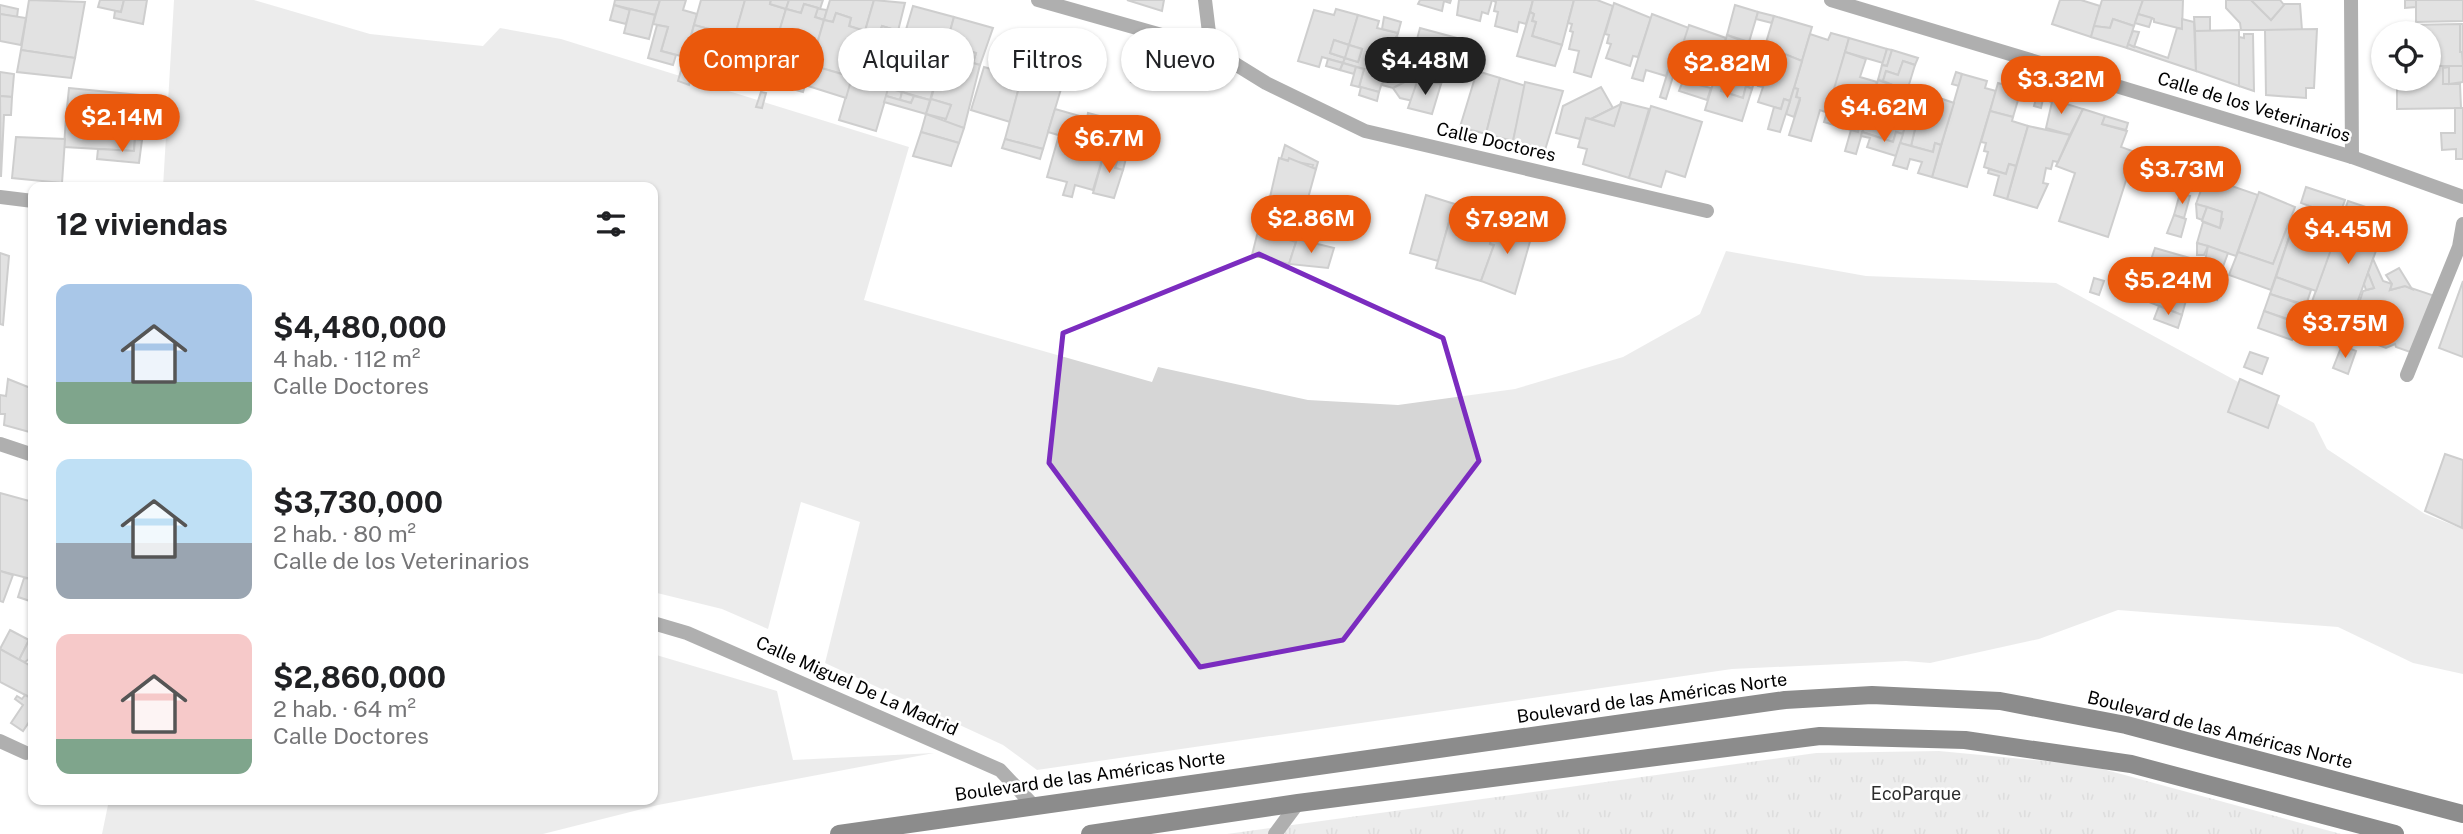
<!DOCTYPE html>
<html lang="es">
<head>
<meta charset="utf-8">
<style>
	:root { --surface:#fff; --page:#f2f2f2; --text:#202124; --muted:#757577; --accent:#ea580c }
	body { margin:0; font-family:"Public Sans",sans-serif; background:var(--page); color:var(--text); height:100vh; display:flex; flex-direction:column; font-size:26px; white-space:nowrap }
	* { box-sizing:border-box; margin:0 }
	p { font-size:23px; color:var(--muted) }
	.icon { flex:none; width:38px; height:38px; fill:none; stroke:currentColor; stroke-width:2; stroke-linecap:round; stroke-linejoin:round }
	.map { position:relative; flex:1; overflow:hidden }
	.drawer { position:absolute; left:28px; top:182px; width:630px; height:623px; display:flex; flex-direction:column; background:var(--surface); border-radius:14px; box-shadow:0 2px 5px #0004 }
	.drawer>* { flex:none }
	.hud { position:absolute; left:679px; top:28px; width:665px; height:63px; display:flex; gap:14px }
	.buttons { position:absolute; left:2371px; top:21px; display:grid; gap:14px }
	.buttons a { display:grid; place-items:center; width:70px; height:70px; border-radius:50%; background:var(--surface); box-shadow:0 2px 5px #0004; font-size:35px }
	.price { position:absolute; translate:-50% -60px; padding:0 16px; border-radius:24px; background:var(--accent); color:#fff; font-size:23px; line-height:46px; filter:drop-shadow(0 2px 4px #0008) }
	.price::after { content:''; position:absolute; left:50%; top:42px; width:21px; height:16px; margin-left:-10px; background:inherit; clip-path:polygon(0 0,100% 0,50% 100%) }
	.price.on { background:#222; color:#fff }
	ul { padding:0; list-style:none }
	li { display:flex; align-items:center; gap:21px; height:175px; padding:0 28px }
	li span { display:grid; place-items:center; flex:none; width:196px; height:140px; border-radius:14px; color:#555 }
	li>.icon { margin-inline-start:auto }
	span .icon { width:84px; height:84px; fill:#fffc; stroke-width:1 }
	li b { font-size:30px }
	h2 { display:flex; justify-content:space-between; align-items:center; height:84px; padding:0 28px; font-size:30px }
	.chip { padding:0 24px; border-radius:32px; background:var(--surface); box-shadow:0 2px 5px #0004; font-size:24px; line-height:63px }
	.chip.on { background:var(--accent); color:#fff }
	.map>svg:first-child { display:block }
	.grass { fill:#d6d6d6 }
	.park { fill:url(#park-tufts) }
	.building { fill:#bfbfbf; stroke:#939393; stroke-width:2 }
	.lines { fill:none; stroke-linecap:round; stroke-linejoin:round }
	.lane { stroke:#4f4f4f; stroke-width:14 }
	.street { stroke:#4f4f4f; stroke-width:14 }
	.primary { stroke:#000; stroke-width:18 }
	.marked { fill:none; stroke:#7b2cbf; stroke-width:5; stroke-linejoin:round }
	.labels { text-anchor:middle; stroke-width:5; stroke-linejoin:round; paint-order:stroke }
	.street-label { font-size:18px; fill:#000; stroke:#fff }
	.park-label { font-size:18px; fill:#2d2d2d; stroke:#fff }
</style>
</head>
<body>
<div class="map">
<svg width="2463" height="834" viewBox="0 0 2463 834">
	<defs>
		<pattern id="park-tufts" width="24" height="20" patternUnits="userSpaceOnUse" patternTransform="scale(1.75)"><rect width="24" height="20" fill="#d6d6d6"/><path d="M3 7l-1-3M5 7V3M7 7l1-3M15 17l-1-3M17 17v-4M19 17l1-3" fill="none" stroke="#b6b6b6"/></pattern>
	</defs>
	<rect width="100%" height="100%" fill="#fff"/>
	<g class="grass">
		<polygon points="174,0 254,0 370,34 483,46 500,28 561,39 909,147 864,300 1152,382 1158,367 1308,400 1398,405 1515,389 1623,357 1700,314 1726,251 1866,276 2056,283 2314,423 2327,449 2425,514 2463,529 2463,674 2413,663 2338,627 2118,610 2039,639 1930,663 1906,661 1732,669 1037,770 1003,745 825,663 860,522 801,502 768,629 722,609 653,592 653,187 163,187"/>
		<polygon points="653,654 777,691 793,760 934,753 658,805 543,834 102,834 109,800 653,800"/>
	</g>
	<polygon class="park" points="1939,751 2088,765 2341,834 1227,834 1816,753"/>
	<g class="building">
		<polygon points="29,0 85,2 75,58 21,50"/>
		<polygon points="100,0 124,0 121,12 98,7"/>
		<polygon points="124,0 147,0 143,24 114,18 115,11 121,12"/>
		<polygon points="615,0 660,0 655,15 614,5"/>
		<polygon points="660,0 686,0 683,10 697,14 685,57 661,51 668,27 653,24"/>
		<polygon points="701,0 745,0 735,36 694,25"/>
		<polygon points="745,0 771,0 770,4 786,9 771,59 731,49"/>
		<polygon points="771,0 789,0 786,9 770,4"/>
		<polygon points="823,0 820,9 827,10 824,20 815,17 818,8 804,4 801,13 786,9 789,0"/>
		<polygon points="830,0 874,0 865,31 849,26 851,18 836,13 833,22 824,20"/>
		<polygon points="874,0 905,3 898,31 882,26 879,35 865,31"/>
		<polygon points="1127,0 1164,0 1162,11"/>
		<polygon points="1420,0 1451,0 1450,3 1444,1 1442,11 1418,4"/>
		<polygon points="1459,0 1492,0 1488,14 1482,12 1480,21 1457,15"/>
		<polygon points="1492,0 1533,0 1526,24 1519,22 1517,32 1495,26 1498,12 1494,11 1496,2"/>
		<polygon points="1533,0 1574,0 1562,45 1532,36 1536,22 1532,21 1534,14 1530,12"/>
		<polygon points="1574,0 1597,0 1613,6 1591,77 1574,72 1579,51 1569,49 1573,32 1570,31 1572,24 1568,23"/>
		<polygon points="2060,0 2081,0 2100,6 2091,37 2052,24"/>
		<polygon points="2102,0 2143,0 2134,26 2113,19 2110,28 2094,26"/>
		<polygon points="2143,0 2183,0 2182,29 2154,22 2154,19 2138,14"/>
		<polygon points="2226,0 2251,0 2271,20 2284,4 2300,4 2302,30 2241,30 2240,23 2226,8"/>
		<polygon points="2280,0 2284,5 2271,20 2251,0"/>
		<polygon points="2405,0 2416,0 2416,7 2405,8"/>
		<polygon points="2416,0 2463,0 2463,21 2416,22"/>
		<polygon points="1614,3 1651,18 1638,57 1633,56 1630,66 1606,58 1611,44 1607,43 1609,35 1605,34"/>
		<polygon points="804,4 818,8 815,17 824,20 803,92 764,81 786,9 801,13"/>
		<polygon points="0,5 18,9 17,17 0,14"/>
		<polygon points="614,5 630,10 626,24 610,20"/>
		<polygon points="1735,5 1758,12 1749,42 1727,35"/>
		<polygon points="913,6 954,17 944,53 928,49 930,40 915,36 912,45 902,43"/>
		<polygon points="630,9 655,15 649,39 624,33"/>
		<polygon points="1336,9 1358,15 1349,45 1334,40 1330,53 1345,58 1343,63 1322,57 1319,67 1298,61 1314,10 1334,15"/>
		<polygon points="1530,12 1534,14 1532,21 1536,22 1532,36 1562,45 1555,66 1517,56"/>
		<polygon points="1758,12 1774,16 1772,23 1756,19"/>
		<polygon points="836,13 851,18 849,26 865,31 852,77 811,65 824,20 833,22"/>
		<polygon points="0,14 26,18 21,45 0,41"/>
		<polygon points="1652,14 1689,28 1676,67 1670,65 1666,76 1646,70 1643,81 1632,78"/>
		<polygon points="2138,14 2152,18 2149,27 2135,23"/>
		<polygon points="1358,15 1379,21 1377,28 1398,33 1379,92 1359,87 1364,69 1343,63 1345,58 1358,62 1362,49 1349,45"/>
		<polygon points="1774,16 1812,27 1802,61 1765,46"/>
		<polygon points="954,17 993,28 980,65 973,63 976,53 960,49 958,57 944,53"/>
		<polygon points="1384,17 1401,22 1398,33 1382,29"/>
		<polygon points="2194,17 2210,17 2210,31 2195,31"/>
		<polygon points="2113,19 2134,26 2127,48 2091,37 2094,26 2110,28"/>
		<polygon points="2182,19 2194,22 2196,71 2127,48 2128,44 2168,58 2177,28 2182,29"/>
		<polygon points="2460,24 2463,66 2429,66 2429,33 2409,33 2409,25"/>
		<rect x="2460" y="24" width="3" height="28"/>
		<polygon points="657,25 668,27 661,51 676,55 673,65 648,58"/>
		<polygon points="694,25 735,36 726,67 686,55"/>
		<polygon points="1689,25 1726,38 1714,79 1708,77 1704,88 1682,81 1687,65 1683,64 1685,58 1679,56"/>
		<polygon points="882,26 898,31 895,40 902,43 876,131 839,120 865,31 879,35"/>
		<polygon points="1420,28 1457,38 1441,84 1422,80 1417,82 1413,101 1400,98 1393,88 1414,77 1417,69 1410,67 1407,59 1391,55 1396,37 1416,43"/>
		<polygon points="2317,29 2314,88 2306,88 2306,98 2266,95 2265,30"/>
		<polygon points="2239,30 2239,86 2196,71 2195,31"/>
		<polygon points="2133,31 2139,32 2134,47 2128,44"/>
		<polygon points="1831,33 1849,38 1828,113 1820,110 1811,141 1789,135 1800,100 1796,97 1798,89 1794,88 1810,34 1828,40"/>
		<polygon points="2244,34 2253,34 2254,91 2239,86 2239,37 2244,38"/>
		<polygon points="1727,35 1764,49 1752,89 1746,86 1743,98 1721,91 1725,76 1721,75 1723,68 1718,67"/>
		<polygon points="915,36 930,40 928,49 944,53 930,100 888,88 902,43 912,45"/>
		<polygon points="1849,38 1887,49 1883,63 1845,52"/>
		<polygon points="1334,40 1349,45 1345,58 1330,53"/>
		<polygon points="1349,45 1362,49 1358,62 1345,58"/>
		<polygon points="1765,46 1802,61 1790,101 1784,99 1781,109 1758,102 1763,87 1758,86 1760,79 1756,77"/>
		<polygon points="731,49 771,59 765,78 726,69"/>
		<polygon points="960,49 976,53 973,63 980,65 964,128 944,122 951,105 931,99 944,53 958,57"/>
		<polygon points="1887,49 1892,50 1887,66 1882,65"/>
		<polygon points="21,50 75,58 71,78 17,72"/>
		<polygon points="1892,50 1918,58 1915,65 1903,61 1898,75 1886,71 1883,81 1878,80 1882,65 1887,66"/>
		<polygon points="1845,52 1866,59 1860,77 1877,82 1865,123 1860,122 1858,132 1824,122"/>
		<polygon points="1391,55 1407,59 1410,67 1417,69 1414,77 1393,88 1382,85"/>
		<polygon points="1679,56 1685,58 1683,64 1687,65 1682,79 1673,77"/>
		<polygon points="994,58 1008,63 1006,71 1022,76 1010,122 971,110 984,67 991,69"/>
		<polygon points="1328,59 1343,63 1340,70 1326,66"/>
		<polygon points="684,60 695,63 689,85 678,81"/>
		<polygon points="1903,61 1915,65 1907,91 1883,81 1886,71 1898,75"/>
		<polygon points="1343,63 1356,67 1354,74 1340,70"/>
		<polygon points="811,65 852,77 846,98 805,85"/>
		<polygon points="1670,65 1676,67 1666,99 1660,97"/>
		<polygon points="2429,66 2446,66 2443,84 2460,84 2461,108 2397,109 2397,87 2408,88 2408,79 2429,79"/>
		<polygon points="2446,66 2463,66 2463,82 2449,84 2449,67"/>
		<polygon points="1356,67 1364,69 1359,87 1351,85"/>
		<polygon points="1718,67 1723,68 1721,75 1725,76 1721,91 1743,98 1746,86 1752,89 1742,121 1705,110"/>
		<polygon points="2449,67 2449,84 2443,84 2443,68"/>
		<polygon points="1135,69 1147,72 1143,85 1131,82"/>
		<polygon points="1040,71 1054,75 1051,86 1061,89 1043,149 1005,139 1022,76 1037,80"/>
		<polygon points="1477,71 1500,78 1486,134 1460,127"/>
		<polygon points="0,72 14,74 12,97 0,96"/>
		<polygon points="1956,72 1962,74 1959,86 1952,84"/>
		<polygon points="1962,74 1987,81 1985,88 1996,91 1967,187 1932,177"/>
		<polygon points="1500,78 1526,86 1513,141 1486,134"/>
		<polygon points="1422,80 1441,84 1432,114 1408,108 1417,82"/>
		<polygon points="1878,80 1915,93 1903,134 1896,132 1893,142 1862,132"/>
		<polygon points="1683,81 1711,88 1707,100 1679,91"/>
		<polygon points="1525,82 1563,91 1545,150 1513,141"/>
		<polygon points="1998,83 2021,90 2013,117 1990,111"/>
		<polygon points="1361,87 1379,92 1377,101 1359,95"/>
		<polygon points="1601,87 1613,108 1591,119 1586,118 1580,139 1556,133 1563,106"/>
		<polygon points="69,88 139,95 136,122 66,118"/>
		<polygon points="888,88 902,92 900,100 886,96"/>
		<polygon points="1794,88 1798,89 1796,97 1800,98 1794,117 1786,114"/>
		<polygon points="1916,90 1954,103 1941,145 1935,143 1933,152 1911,146 1915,129 1905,127"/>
		<polygon points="761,92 766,93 762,108 756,107"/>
		<polygon points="902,92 914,96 911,103 900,100"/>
		<polygon points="2037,95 2083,109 2070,135 2046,128 2052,102 2043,99 2041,108 2034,106"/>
		<polygon points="0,96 12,97 11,115 4,115 1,177"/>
		<polygon points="886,96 911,103 914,96 930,100 926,114 884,102"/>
		<polygon points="931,99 951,105 946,119 926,114"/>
		<polygon points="1784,99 1790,101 1780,132 1768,129 1774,107 1781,109"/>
		<polygon points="1621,102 1649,109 1629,178 1583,164 1587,149 1578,147 1586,118 1614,126"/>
		<polygon points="1621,104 1614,126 1591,119"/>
		<polygon points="1651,106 1702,122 1685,177 1666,171 1661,187 1629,178"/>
		<polygon points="2455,108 2463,108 2463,159 2456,159 2456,149 2442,150 2441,133 2455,133"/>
		<polygon points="1055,109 1090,119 1086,133 1067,128 1065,137 1048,132"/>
		<polygon points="2083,109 2105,116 2102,124 2127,131 2121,147 2135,152 2108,237 2059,221 2075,173 2056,166"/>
		<polygon points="1990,111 2013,117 2012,121 2028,126 2016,166 2009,164 2006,174 1984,167 1988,152 1984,151 1986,143 1981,142"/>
		<polygon points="1088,113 1107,118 1101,137 1086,133 1090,119 1087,118"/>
		<polygon points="926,114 964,128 959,143 921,132"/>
		<polygon points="2105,116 2128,123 2126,130 2102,124"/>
		<polygon points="66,118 136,122 134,151 64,147"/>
		<polygon points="1860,122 1865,123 1856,154 1845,151 1851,130 1858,132"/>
		<polygon points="1104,125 1111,127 1108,139 1101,137"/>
		<polygon points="2028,126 2070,135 2058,162 2053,161 2051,169 2046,168 2043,183 2048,184 2037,208 2007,199"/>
		<polygon points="136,127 144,128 142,140 135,139"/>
		<polygon points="1905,127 1915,129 1911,146 1900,143"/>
		<polygon points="1067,128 1108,139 1110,132 1131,139 1123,170 1115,168 1120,151 1106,147 1093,190 1075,185 1072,197 1063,195 1067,182 1047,177 1059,135 1065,137"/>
		<polygon points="921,132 959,143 951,166 913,156"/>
		<polygon points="1862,132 1893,142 1896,132 1903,134 1896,156 1867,147 1870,138 1861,136"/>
		<polygon points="16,137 65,139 62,183 12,178"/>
		<polygon points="135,139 142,140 139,163 97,159 98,149 134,151"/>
		<polygon points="1005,139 1043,149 1040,159 1002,148"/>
		<polygon points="1900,143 1933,152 1935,143 1941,145 1932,177 1918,173 1922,162 1910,159 1907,169 1893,165"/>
		<polygon points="1285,145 1318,162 1316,169 1312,168 1313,165 1281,159"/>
		<polygon points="1106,147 1120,151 1115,168 1123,170 1114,198 1093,193"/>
		<polygon points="1279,158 1288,161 1289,158 1316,169 1296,242 1262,232"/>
		<polygon points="2009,164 2016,166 2007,199 1994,195 1999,176 1988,173 1989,169 2006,174"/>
		<polygon points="2204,182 2224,189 2226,184 2258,195 2236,256 2197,243 2203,222 2220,228 2223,219 2220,218 2222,212 2196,204"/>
		<polygon points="2306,187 2345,200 2339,217 2301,203"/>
		<polygon points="2259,192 2295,207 2273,264 2238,252"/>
		<polygon points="2180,193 2190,196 2184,218 2174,215"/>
		<polygon points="1426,195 1461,206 1460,210 1453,208 1438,261 1410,253"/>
		<polygon points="2348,201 2369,208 2365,216 2350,211 2346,220 2370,229 2377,211 2389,215 2349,325 2309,310"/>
		<polygon points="2196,204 2207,207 2202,220 2197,218"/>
		<polygon points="2207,207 2222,212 2220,228 2202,221"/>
		<polygon points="1453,208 1496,224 1490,244 1494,245 1481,281 1436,268"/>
		<polygon points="2369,208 2377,211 2370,229 2346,220 2350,211 2365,216"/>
		<polygon points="2174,215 2186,219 2181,237 2167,233"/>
		<polygon points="1495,220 1533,231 1515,294 1481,281 1494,245 1490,244"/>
		<polygon points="2288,225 2292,229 2271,290 2229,275 2238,252 2273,264"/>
		<polygon points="2292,229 2333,244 2316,291 2276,277"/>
		<polygon points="1258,231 1296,242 1289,264 1252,255"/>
		<polygon points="1297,239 1334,248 1328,268 1289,264"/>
		<polygon points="2197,243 2208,246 2204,255 2197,255"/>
		<polygon points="2208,246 2228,253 2221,272 2204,266"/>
		<polygon points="2155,248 2197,260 2182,315 2131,295 2135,286 2141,289"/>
		<polygon points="0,253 9,256 3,325 0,324"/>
		<polygon points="2373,259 2383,281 2392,284 2390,290 2405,286 2435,296 2413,353 2396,347 2395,344 2386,348 2370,342 2363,326 2353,322 2363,291 2374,288 2368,273"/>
		<polygon points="2399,268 2412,289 2405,286 2390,290 2392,284 2386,275"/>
		<polygon points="2368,273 2374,288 2366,290 2364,284"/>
		<polygon points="2276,277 2311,290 2306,305 2270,294"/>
		<polygon points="2094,278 2104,281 2099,295 2090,292"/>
		<polygon points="2208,279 2222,284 2217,300 2203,295"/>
		<polygon points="2463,281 2463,357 2439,348"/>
		<polygon points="2270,294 2306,306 2300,323 2264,311"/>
		<polygon points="2159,306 2182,315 2178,328 2154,319"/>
		<polygon points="2264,311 2297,323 2292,340 2258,328"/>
		<polygon points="2337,320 2349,325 2341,346 2329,342"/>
		<polygon points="2342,345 2356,351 2348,374 2333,368"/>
		<polygon points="2250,352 2268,358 2262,374 2244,367"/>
		<polygon points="8,379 33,389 33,433 4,425 5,414 0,414 0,395 6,396"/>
		<polygon points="2240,379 2279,396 2268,428 2228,412"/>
		<polygon points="2445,454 2463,460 2462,528 2425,511"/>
		<polygon points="0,493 33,502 31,579 0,571"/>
		<polygon points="33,570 33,602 18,597 24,578 31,579"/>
		<polygon points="0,571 13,575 3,602 0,601"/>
		<polygon points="10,630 29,640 19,660 0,649"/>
		<polygon points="29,640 33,642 33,656 25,662 19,660"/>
		<polygon points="0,649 33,667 33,699 0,682"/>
		<polygon points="25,695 33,699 30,711 33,716 23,731 11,723 23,705 15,699 17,696 22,699"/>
	</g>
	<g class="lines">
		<g class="lane">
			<polyline points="2407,375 2459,247 2463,224"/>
			<polyline points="1275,834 1298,803"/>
		</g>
		<g class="street">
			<polyline points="1038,0 1211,49 1266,83 1365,131 1707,211"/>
			<polyline points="1205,0 1211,49"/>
			<polyline points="1831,0 2352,157 2463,197"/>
			<polyline points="2351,0 2352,157"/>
			<polyline points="0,197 33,201"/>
			<polyline points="0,444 33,455"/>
			<polyline points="653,623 687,633 1000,770 1033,805"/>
			<polyline points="0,741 26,753"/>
		</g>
		<g class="primary">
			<polyline points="839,834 1785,700 1872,695 2000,701 2126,725 2463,814"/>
			<polyline points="1090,834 1298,803 1820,736 1965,740 2131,764 2395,834"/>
		</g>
	</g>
	<path d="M0 0H2463V834H0ZM1259,254L1443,338L1479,461L1343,640L1200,667L1049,463L1063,333Z" fill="#fff" fill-opacity=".55" fill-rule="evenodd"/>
	<path class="marked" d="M1259,254L1443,338L1479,461L1343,640L1200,667L1049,463L1063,333Z"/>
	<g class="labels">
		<g class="street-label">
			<text transform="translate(2254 107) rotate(17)" y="6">Calle de los Veterinarios</text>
			<text transform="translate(1496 142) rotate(13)" y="6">Calle Doctores</text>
			<text transform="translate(857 686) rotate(24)" y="6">Calle Miguel De La Madrid</text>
			<text transform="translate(1652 698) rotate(-8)" y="6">Boulevard de las Américas Norte</text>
			<text transform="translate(2220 730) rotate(14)" y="6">Boulevard de las Américas Norte</text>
			<text transform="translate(1090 776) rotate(-8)" y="6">Boulevard de las Américas Norte</text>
		</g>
		<g class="park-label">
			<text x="1916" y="800">EcoParque</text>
		</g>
	</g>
</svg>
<div class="buttons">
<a><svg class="icon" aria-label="locate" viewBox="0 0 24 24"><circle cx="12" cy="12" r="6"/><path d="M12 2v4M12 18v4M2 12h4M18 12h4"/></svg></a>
</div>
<b class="price on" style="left:1425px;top:97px">$4.48M</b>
<b class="price" style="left:1727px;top:100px">$2.82M</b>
<b class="price" style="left:2061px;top:116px">$3.32M</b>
<b class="price" style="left:1884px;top:144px">$4.62M</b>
<b class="price" style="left:122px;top:154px">$2.14M</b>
<b class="price" style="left:1109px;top:175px">$6.7M</b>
<b class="price" style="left:2182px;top:206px">$3.73M</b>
<b class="price" style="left:1311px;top:255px">$2.86M</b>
<b class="price" style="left:1507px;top:256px">$7.92M</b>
<b class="price" style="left:2348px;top:266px">$4.45M</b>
<b class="price" style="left:2168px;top:317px">$5.24M</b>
<b class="price" style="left:2345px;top:360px">$3.75M</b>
<div class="hud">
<a class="chip on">Comprar</a>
<a class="chip">Alquilar</a>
<a class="chip">Filtros</a>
<a class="chip">Nuevo</a>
</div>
<section class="drawer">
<h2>12 viviendas<svg class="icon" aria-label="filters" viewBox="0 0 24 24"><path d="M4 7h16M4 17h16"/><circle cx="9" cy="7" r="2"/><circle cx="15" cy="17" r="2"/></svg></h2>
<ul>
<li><span style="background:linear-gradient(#a9c7e8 70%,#7fa58c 0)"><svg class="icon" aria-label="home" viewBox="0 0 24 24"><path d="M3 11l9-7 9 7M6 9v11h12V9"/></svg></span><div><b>$4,480,000</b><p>4 hab. · 112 m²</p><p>Calle Doctores</p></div></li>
<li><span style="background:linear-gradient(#bfe0f5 60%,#9aa5b1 0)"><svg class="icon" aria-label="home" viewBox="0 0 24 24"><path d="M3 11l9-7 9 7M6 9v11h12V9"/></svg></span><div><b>$3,730,000</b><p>2 hab. · 80 m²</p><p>Calle de los Veterinarios</p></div></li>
<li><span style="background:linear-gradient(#f6c9c9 75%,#7fa58c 0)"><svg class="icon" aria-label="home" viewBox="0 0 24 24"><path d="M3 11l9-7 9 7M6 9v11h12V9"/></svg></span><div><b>$2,860,000</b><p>2 hab. · 64 m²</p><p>Calle Doctores</p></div></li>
</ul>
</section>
</div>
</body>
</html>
